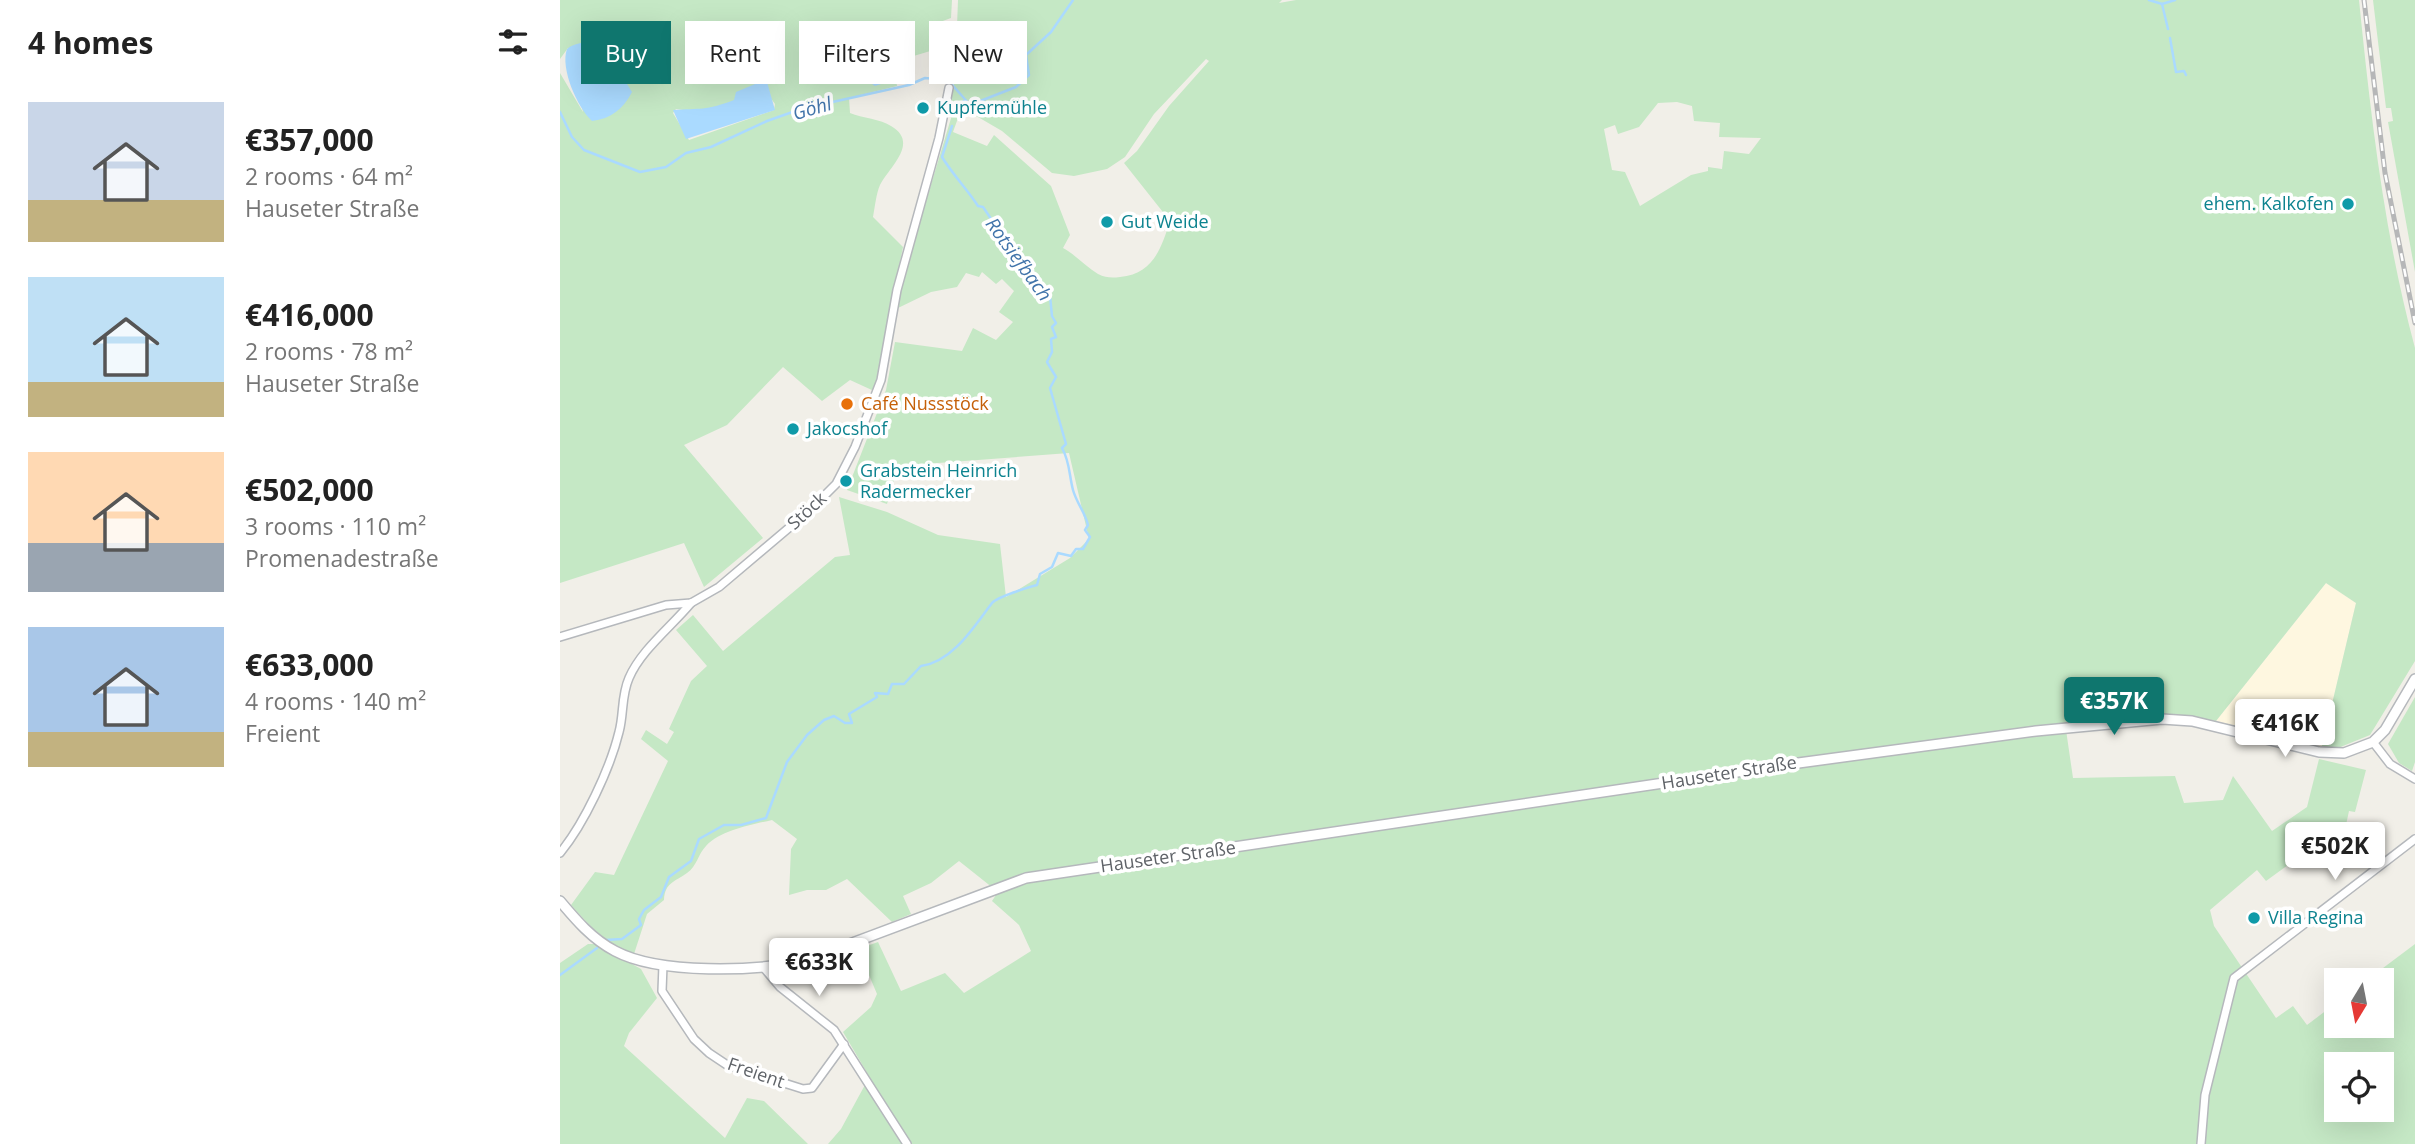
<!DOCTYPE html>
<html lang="en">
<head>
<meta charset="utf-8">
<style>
	:root { --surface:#fff; --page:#f6f6f6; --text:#222; --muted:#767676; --accent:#0f766e }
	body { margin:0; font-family:"Open Sans",sans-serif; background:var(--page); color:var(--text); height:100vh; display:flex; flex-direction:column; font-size:26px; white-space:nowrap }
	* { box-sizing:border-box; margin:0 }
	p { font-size:23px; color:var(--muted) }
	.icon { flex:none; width:38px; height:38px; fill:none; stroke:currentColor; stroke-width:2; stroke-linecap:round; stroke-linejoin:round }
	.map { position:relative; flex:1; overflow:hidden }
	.panel { display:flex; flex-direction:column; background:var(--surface); width:560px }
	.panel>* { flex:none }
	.top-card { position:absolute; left:21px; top:21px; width:665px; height:63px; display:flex; gap:14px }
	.needle { width:46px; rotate:190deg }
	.fabs { position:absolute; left:1764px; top:968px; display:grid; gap:14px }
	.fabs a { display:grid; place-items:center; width:70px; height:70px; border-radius:0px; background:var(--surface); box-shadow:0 7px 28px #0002; font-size:35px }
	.price { position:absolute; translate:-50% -60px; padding:0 16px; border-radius:7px; background:#fff; color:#222; font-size:23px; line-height:46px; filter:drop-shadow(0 2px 4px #0008) }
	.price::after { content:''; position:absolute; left:50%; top:42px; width:21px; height:16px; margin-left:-10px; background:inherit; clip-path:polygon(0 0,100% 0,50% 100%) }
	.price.active { background:var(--accent); color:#fff }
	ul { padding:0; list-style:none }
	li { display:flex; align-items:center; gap:21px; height:175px; padding:0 28px }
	li span { display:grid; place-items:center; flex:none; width:196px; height:140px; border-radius:0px; color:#555 }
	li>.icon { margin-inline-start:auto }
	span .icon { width:84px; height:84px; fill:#fffc; stroke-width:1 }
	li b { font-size:30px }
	h2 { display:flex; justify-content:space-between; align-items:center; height:84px; padding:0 28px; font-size:30px }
	.tag { padding:0 24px; border-radius:0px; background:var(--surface); box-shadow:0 7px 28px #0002; font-size:24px; line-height:63px }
	.tag.active { background:var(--accent); color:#fff }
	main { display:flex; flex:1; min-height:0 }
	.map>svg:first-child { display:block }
	.commercial { fill:#fef7e0 }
	.green { fill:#c5e8c5; fill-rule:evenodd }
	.water { fill:#aadaff }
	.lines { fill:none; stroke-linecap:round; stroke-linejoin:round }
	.stream { stroke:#aadaff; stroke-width:2.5 }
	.minor-casing { stroke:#b5b8bc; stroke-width:10 }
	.tertiary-casing { stroke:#b5b8bc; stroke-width:12 }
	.minor { stroke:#fff; stroke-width:7 }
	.tertiary { stroke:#fff; stroke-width:9 }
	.rail-casing { stroke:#b6b7b8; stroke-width:5 }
	.rail { stroke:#fff; stroke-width:2.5; stroke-dasharray:8; stroke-linecap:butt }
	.culture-dot { fill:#0f9aa8; stroke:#fff; stroke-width:2.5 }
	.food-dot { fill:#e8710a; stroke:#fff; stroke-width:2.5 }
	.labels { text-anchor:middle; stroke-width:7; stroke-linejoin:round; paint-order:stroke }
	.culture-label { font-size:18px; fill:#0d838f; stroke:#fff; text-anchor:start }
	.food-label { font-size:18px; fill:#c56008; stroke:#fff; text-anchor:start }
	.street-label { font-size:18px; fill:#5f6368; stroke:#fff }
	.water-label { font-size:19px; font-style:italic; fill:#4174aa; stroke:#fff }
</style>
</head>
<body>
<main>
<section class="panel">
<h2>4 homes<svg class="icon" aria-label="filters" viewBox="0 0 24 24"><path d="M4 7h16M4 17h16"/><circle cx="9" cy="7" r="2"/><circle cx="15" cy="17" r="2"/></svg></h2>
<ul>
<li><span style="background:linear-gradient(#c9d6e8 70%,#c2b280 0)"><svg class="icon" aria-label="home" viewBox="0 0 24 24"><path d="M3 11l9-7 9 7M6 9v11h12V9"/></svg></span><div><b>€357,000</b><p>2 rooms · 64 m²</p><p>Hauseter Straße</p></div></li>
<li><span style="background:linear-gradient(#bfe0f5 75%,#c2b280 0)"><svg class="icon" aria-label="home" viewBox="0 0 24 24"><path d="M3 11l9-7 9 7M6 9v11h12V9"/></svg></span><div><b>€416,000</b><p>2 rooms · 78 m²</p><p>Hauseter Straße</p></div></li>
<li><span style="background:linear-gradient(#ffd9b3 65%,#9aa5b1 0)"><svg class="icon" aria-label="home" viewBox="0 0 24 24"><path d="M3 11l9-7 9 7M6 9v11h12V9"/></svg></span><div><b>€502,000</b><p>3 rooms · 110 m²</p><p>Promenadestraße</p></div></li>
<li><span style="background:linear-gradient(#a9c7e8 75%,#c2b280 0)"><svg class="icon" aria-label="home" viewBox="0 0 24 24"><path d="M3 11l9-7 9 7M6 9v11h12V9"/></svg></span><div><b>€633,000</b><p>4 rooms · 140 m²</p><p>Freient</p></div></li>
</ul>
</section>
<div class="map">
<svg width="1855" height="1144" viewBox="0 0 1855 1144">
	<rect width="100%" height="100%" fill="#f1efe8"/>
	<polygon class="commercial" points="1766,583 1796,603 1762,746 1656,721"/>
	<g class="green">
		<path d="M0,0H392L391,18L380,22L387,46L347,58L336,67L332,62L309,59L297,67L327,81L336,79L337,86L289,98L290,113C302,118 321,119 331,126C360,143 329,167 320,185C316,194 315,207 313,217L343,247L314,391L290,380L262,401L223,367L167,425L124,445L203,538L144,587L124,543L0,583V73L23,112L8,48L0,59ZM207,93L215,104L214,110L129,140L113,113L116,109C147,115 177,99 207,93Z"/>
		<path d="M398,0H722L719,3L736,0H1799C1811,118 1824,233 1855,348V661L1810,735L1778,748L1762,746L1796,603L1766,583L1656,721L1609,714L1505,723L1513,778L1615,776L1624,803L1663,800L1673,776L1712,831L1747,807L1759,759L1806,770L1795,812L1789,811L1786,825L1789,829L1742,860L1739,857L1706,881L1697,870L1650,910L1654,926L1716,1018L1733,1006L1747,1025L1776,1003V1026H1822V980H1807L1855,944V1144H349L283,1032L311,1007L317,994L298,949L318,942L341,991L385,973L404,993L471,951L459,925L432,901L438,892L399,861L371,883L343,896L351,914L332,922L287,879L266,890H247L229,895L231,849L237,839L212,820C191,825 161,830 146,846C138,854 137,866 127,873C115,882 105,882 104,900L87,914L74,954C47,944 30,927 11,905L35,872L54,875L108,761L81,739L86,730L107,744L114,732L109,729L131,681L147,666L116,630L133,615L163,651L275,557L290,555L279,497L327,512L378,535L440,544L446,597L510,558L529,539L509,453L338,466L327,504L287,490L326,390L335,342L402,351L413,328L436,340L453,322L439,312L454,291L442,279L436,284L422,272L419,277L406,273L397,287L371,292L338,308L339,291L392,115L398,118L393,132L427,146L434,135L491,186L510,235L503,248C516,255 526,267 538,274C546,278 552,278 560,277C593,274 601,249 610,221L564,163L577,151L609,106L649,61L646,59L594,114L565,157L547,169L514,176L492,173L442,131L418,117L390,107L395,79ZM1117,102L1132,106L1134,121L1160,123L1159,137L1201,138L1189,154L1164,151L1162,169L1148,167V171L1131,175L1080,206L1065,172L1052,170L1044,129L1055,125L1058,134L1079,127L1098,103ZM1776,1064H1822V1110H1776Z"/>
		<polygon points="1813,0 1855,0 1855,272 1828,122 1833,121 1831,108 1826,108"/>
		<polygon points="1855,697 1855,762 1852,771 1839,763 1828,744"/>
		<polygon points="28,944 36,944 81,969 97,998 69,1033 64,1046 165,1138 187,1098 204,1101 248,1144 0,1144 0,963"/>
		<polygon points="306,1083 344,1144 268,1144 281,1129"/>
	</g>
	<g class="water">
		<path d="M32,40L45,49L72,92C64,108 51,119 32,121C17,107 0,68 7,49C12,44 25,42 32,40Z"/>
		<polygon points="310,60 332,62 341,74 336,79 315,86 303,78 297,67"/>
		<path d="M200,82H207L215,110L126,139L113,110C141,108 145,111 174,100L176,92Z"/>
	</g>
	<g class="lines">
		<g class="stream">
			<polyline points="1589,0 1602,4 1615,0"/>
			<polyline points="1602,4 1608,29"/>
			<polyline points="1610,38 1616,72 1624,71 1626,75"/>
			<polyline points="398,107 404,101"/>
			<polyline points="0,112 12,137 24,150 80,172 106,167 126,153 151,147 207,121 241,109 349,85 365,78 388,80 410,105 456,87 469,75 466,55 491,32 513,0"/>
			<path d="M46,940L62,939L81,925L79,919L84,910L101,897L109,877L131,861L139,839L164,825H181L206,818L227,762L247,735L264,720L274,716L285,723H292L289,714L317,697L315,693L328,694L332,684H344L361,666C393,662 415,625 432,603C437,597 469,587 477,585L480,574L492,567L498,553L511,556L516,549H523L530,537L525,530L528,525C525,512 517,504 513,490C509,475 510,462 502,448L506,444L490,388L496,377L487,362L492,352L491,339L496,337L492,327L496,323L492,316L490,296L455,250L440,238V232L423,207L418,206C407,189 393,175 382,157L392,126"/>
			<polyline points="0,975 37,948"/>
		</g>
		<defs>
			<g id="minor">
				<polyline points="0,637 106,605 131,603 159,587 250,510 276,484 295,447 321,380 337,290 379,138 389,88"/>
				<polyline points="1813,742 1830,764 1855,779"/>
				<path d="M0,853C24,824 50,769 59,732C64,714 61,696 69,678C81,650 111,627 131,603"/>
				<polyline points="103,965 102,991 134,1039 149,1053 167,1065 243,1089 252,1088 284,1044"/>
				<polyline points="204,968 220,987 274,1030 347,1144"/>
				<polyline points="1641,1144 1645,1095 1674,978 1855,839"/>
			</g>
			<path id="tertiary" d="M0,901C16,920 32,939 55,951C100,975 196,971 244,961L466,878L1231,764L1476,731L1602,719L1632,721L1759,752L1784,753L1813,742L1825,730L1855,679"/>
		</defs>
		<use href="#minor" class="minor-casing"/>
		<use href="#tertiary" class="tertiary-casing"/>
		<use href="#minor" class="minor"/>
		<use href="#tertiary" class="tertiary"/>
		<defs>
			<polyline id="rail" points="1804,0 1825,173 1855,323"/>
		</defs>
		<use href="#rail" class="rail-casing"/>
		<use href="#rail" class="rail"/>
	</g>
	<g class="culture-dot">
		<circle cx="363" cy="108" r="7"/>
		<circle cx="1788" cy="204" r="7"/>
		<circle cx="547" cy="222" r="7"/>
		<circle cx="233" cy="429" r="7"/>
		<circle cx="286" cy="481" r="7"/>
		<circle cx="1694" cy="918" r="7"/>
	</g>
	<circle class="food-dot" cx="287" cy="404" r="7"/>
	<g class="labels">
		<g class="culture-label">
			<text x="377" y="114">Kupfermühle</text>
			<text x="1774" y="210" text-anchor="end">ehem. Kalkofen</text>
			<text x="561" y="228">Gut Weide</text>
			<text x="247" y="435">Jakocshof</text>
			<text x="300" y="477">Grabstein Heinrich<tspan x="300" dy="21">Radermecker</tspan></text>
			<text x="1708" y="924">Villa Regina</text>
		</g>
		<g class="food-label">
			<text x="301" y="410">Café Nussstöck</text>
		</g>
		<g class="street-label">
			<text transform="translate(247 511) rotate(-43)" y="6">Stöck</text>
			<text transform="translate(1169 773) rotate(-9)" y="6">Hauseter Straße</text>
			<text transform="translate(608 857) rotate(-8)" y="6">Hauseter Straße</text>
			<text transform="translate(196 1073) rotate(19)" y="6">Freient</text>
		</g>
		<g class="water-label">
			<text transform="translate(252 108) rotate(-16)" y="7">Göhl</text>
			<text transform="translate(459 259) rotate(54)" y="7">Rotsiefbach</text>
		</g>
	</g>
</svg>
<div class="fabs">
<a><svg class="needle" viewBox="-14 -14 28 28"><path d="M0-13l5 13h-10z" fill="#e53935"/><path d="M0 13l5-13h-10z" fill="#767676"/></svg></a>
<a><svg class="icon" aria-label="locate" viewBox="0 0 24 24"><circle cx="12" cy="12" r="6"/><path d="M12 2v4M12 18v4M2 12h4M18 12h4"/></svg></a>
</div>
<b class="price active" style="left:1554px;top:737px">€357K</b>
<b class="price" style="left:1725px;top:759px">€416K</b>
<b class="price" style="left:1775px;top:882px">€502K</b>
<b class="price" style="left:259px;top:998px">€633K</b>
<div class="top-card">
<a class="tag active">Buy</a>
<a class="tag">Rent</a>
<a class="tag">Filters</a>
<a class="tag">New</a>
</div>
</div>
</main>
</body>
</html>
